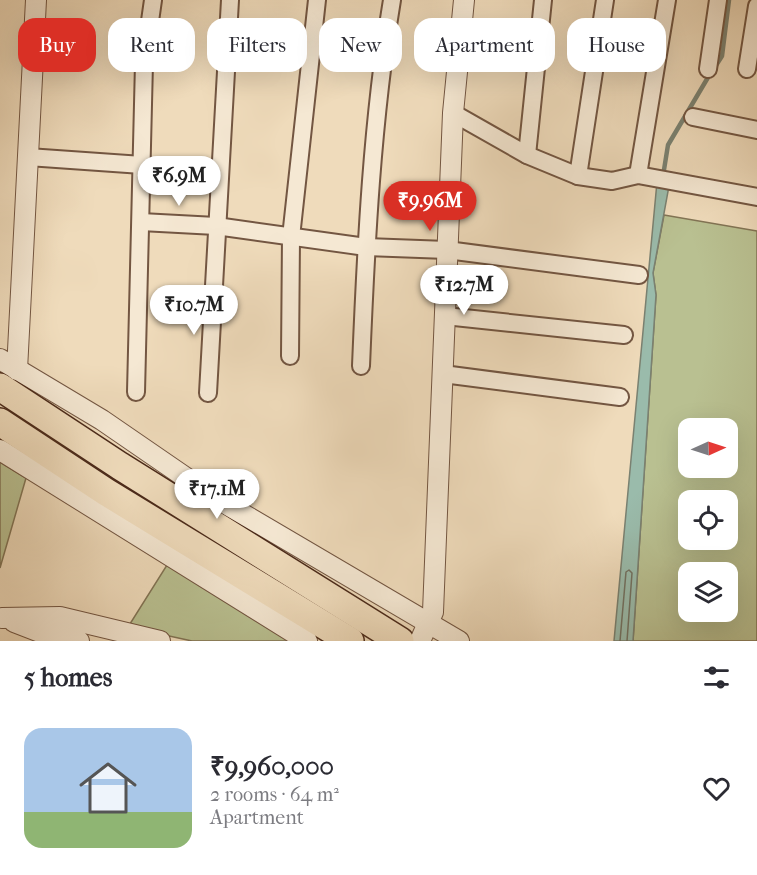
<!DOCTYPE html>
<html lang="en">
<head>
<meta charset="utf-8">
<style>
	:root { --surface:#fff; --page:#f7f7f7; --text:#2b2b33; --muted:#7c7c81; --line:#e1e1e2; --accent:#d93025 }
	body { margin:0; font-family:"IM FELL French Canon",serif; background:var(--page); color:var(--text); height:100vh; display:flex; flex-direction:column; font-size:22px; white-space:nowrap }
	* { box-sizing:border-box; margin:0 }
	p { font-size:20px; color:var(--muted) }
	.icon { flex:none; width:33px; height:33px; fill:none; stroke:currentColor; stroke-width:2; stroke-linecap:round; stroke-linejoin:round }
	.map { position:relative; height:641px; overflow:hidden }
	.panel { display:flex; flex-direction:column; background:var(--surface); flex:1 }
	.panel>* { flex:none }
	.guide { position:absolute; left:18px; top:18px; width:722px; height:54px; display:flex; gap:12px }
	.needle { width:39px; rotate:87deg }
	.fabs { position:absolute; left:678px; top:418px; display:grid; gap:12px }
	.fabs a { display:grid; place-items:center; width:60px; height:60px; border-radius:12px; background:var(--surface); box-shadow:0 6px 24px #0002; font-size:30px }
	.price { position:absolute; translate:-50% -51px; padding:0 14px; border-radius:21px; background:#fff; color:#222; font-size:20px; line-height:39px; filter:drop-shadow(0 2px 3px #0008) }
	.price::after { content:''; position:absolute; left:50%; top:36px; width:18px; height:14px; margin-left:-9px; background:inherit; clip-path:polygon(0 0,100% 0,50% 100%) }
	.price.on { background:var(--accent); color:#fff }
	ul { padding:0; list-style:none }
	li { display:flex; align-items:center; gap:18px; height:150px; padding:0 24px }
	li+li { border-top:2px solid var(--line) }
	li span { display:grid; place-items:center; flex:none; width:168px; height:120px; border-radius:18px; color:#555 }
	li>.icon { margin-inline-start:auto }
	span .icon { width:72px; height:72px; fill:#fffc; stroke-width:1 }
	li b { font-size:26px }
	h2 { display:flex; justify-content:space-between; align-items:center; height:72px; padding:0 24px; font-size:26px }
	.chip { padding:0 21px; border-radius:18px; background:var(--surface); box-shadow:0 6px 24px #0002; font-size:21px; line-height:54px }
	.chip.on { background:var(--accent); color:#fff }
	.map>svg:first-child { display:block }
	.green { fill:#b9c091; stroke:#827455; stroke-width:1.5; fill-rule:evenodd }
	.water { fill:#9abbab; stroke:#7a8171; stroke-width:1.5 }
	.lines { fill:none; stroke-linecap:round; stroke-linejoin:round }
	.shore { stroke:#727262; stroke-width:1.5 }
	.stream { stroke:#7a8171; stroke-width:4.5 }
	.minor-casing { stroke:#735642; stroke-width:20 }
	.tertiary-casing { stroke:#735642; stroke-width:22 }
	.trunk-casing { stroke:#4a2919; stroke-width:30 }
	.minor { stroke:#f5e8d3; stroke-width:16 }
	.tertiary { stroke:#f5e8d3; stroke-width:20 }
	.trunk { stroke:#efdbbb; stroke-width:27 }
</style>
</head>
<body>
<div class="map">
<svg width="757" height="641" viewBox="0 0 757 641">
	<rect width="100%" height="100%" fill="#efdbbb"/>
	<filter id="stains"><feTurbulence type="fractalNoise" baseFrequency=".00333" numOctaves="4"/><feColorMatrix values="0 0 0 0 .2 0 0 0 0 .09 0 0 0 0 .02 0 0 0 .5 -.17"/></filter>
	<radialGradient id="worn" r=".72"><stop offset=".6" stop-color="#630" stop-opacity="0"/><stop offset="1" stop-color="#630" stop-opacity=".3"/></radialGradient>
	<g class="green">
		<path d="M664,215L757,231V641H633L656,295L653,273ZM688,429H728V468H688ZM688,501H728V540H688ZM688,573H728V612H688Z"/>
		<polygon points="0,462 26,478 0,568"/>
		<polygon points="167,565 292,641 192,641 128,627"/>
	</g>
	<polygon class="water" points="657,182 669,186 653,273 656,295 633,641 614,641"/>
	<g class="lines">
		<polyline class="shore" points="620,641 626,572 629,570 632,573 627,641"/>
		<g class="stream">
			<polyline points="715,67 722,56 729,0"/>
			<polyline points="663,176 668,145 710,74"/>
		</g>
		<defs>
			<g id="minor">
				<polyline points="708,69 718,0"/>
				<polyline points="747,69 757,6"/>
				<polyline points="453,113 527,155 578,176 612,181 638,175 757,197"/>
				<polyline points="693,117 757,130"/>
				<polyline points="527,155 543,0"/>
				<polyline points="28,157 142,165"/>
				<polyline points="638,175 667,0"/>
				<polyline points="578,176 605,0"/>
				<polyline points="141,222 216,226 366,247 447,250 639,275"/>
				<polyline points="445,316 624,335"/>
				<polyline points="290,356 291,237 317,0"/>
				<path d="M361,366C366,244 372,121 392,0"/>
				<polyline points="443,374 620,397"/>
				<polyline points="136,392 144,63 153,0"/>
				<polyline points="208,393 230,0"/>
			</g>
			<g id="tertiary">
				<polyline points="0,359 102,420 214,497 459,641"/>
				<polyline points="17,370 36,0"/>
				<polyline points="0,450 307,641"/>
				<polyline points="2,618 60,617 160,641"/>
				<polyline points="14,622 40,632 79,641"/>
				<polyline points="420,641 433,612 453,113 464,0"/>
			</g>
			<g id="trunk">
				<polyline points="0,387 120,466 400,641"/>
				<polyline points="0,422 106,492 350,641"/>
			</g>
		</defs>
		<use href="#minor" class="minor-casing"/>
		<use href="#tertiary" class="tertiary-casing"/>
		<use href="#trunk" class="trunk-casing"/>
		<use href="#minor" class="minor"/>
		<use href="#tertiary" class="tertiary"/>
		<use href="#trunk" class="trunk"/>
	</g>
	<rect width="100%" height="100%" filter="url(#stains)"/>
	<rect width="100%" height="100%" fill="url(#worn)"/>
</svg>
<div class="fabs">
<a><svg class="needle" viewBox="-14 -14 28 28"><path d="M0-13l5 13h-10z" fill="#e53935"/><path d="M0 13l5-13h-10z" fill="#7c7c81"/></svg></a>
<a><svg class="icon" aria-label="locate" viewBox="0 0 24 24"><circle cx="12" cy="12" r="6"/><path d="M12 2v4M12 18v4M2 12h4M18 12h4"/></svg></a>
<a><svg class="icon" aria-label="layers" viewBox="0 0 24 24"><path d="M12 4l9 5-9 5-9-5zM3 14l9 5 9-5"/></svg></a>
</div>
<b class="price" style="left:179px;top:207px">₹6.9M</b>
<b class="price on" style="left:430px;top:232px">₹9.96M</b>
<b class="price" style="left:464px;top:316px">₹12.7M</b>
<b class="price" style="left:194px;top:336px">₹10.7M</b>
<b class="price" style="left:217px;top:520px">₹17.1M</b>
<div class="guide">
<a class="chip on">Buy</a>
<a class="chip">Rent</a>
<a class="chip">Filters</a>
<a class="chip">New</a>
<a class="chip">Apartment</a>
<a class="chip">House</a>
</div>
</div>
<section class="panel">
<h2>5 homes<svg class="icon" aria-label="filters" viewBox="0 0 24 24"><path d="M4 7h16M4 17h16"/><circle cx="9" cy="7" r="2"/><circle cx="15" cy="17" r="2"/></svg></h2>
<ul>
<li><span style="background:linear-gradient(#a9c7e8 70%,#8fb573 0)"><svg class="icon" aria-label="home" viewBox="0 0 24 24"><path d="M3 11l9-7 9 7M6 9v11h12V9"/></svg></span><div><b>₹9,960,000</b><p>2 rooms · 64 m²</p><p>Apartment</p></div><svg class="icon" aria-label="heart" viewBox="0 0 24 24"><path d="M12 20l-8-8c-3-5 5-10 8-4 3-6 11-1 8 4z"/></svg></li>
</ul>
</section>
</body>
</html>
